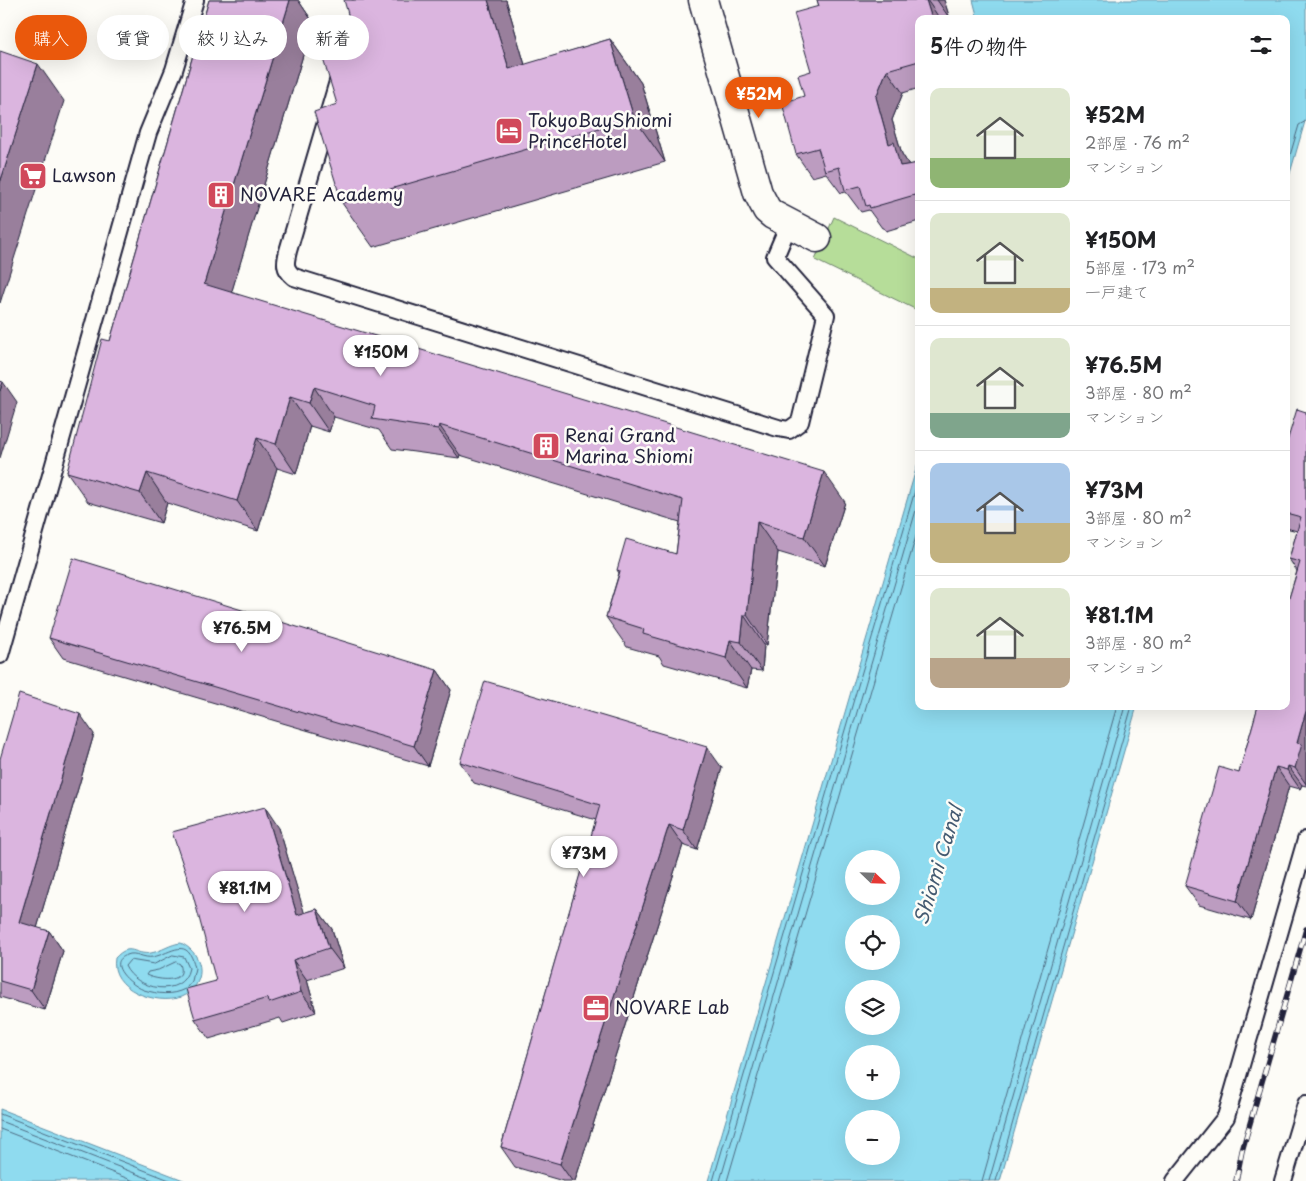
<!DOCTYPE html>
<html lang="ja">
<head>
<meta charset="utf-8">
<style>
	:root { --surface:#fff; --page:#f6f6f6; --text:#202124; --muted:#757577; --line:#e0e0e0; --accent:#ea580c }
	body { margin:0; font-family:"Playpen Sans","Klee One",sans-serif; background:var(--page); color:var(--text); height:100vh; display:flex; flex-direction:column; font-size:19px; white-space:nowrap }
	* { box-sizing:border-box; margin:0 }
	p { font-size:16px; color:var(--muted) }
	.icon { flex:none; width:28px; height:28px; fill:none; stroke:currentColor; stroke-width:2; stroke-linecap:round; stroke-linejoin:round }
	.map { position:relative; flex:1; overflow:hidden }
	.drawer { position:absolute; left:915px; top:15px; width:375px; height:695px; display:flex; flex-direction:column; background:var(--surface); border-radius:10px; box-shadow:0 5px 20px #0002 }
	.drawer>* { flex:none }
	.guide { position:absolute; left:15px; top:15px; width:475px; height:45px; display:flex; gap:10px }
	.needle { width:32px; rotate:113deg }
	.tools { position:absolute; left:845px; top:850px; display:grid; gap:10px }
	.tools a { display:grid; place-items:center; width:55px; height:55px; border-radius:50%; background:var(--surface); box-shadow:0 5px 20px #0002; font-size:25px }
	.price { position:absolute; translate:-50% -42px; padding:0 11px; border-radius:18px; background:#fff; color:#222; font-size:16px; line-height:32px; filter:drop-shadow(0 1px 2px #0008) }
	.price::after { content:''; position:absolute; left:50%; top:30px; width:15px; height:11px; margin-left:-8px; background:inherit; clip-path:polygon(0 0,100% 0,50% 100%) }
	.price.selected { background:var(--accent); color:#fff }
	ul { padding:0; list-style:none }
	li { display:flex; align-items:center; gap:15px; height:125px; padding:0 15px }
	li+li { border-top:1px solid var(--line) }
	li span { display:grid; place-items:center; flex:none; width:140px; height:100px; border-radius:10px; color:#555 }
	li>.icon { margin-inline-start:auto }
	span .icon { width:60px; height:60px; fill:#fffc; stroke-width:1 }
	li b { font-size:21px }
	h2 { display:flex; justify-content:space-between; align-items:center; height:60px; padding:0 15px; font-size:21px }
	.chip { padding:0 18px; border-radius:22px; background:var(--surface); box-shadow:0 5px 20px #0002; font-size:18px; line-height:45px }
	.chip.selected { background:var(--accent); color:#fff }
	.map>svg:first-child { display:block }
	.green { fill:#b6dd99; stroke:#6c806a }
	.water { fill:#8fdbef; stroke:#6391a7; fill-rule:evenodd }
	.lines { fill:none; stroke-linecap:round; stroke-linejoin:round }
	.shore { stroke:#4e6c83; stroke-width:1 }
	.lane-casing { stroke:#22223b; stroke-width:20 }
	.secondary-casing { stroke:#22223b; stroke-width:31 }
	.lane { stroke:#fdfcf7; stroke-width:16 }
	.secondary { stroke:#fdfcf7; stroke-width:28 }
	.rail-casing { stroke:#22223b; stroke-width:5.5 }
	.rail { stroke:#fdfcf7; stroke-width:4; stroke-dasharray:11; stroke-linecap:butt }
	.wall { fill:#bc9cc0; stroke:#22223b }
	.shaded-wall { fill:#997f9c; stroke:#22223b }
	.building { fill:#dbb5df; stroke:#22223b }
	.labels { text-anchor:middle; stroke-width:5; stroke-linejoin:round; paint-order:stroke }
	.poi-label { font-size:18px; fill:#22223b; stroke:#fdfcf7; text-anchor:start }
	.water-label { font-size:19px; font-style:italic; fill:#435a71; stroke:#fdfcf7 }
</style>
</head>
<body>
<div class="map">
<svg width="1306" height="1181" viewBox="0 0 1306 1181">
	<rect width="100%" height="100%" fill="#fdfcf7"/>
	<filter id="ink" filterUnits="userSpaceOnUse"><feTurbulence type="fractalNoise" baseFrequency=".02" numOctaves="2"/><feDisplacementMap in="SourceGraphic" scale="10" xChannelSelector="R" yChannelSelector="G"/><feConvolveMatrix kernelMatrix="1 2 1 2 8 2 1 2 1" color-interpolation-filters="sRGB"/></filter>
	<g filter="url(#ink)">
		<polygon class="green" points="834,217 919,259 919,311 815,260"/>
		<g class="water">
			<polygon points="973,0 1306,0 1306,118 1286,187 1286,19 978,19"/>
			<path d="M919,459V706H1137L1000,1181H708ZM854,859H891V896H854ZM854,924H891V961H854ZM854,989H891V1026H854ZM854,1054H891V1091H854ZM854,1119H891V1156H854Z"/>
			<path d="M181,943C206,955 207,986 181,997C156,1006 109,989 115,958C131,941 134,956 151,953C162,951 170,944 181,943Z"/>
			<polygon points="0,1109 186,1181 0,1181"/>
		</g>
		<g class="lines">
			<g class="shore">
				<polyline points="1286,169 1299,125 1306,121"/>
				<path d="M173,955L184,957L189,968C183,999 136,990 125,966L130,960L154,964Z"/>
				<path d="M176,962L180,964C188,985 156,980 146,975L148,972L158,970Z"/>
				<path d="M185,989C171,996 158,994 144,990C132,986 105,963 127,955C135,951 144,959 153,957C172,953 188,935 195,968L192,981L187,987"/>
				<polyline points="0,1114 172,1181"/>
				<polyline points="0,1121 155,1181"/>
				<polyline points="0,1129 134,1181"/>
				<polyline points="713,1181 919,477"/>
				<polyline points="720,1181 919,500"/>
				<polyline points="727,1181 919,526"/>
				<polyline points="982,1181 1117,706"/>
				<polyline points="989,1181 1125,706"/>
				<polyline points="996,1181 1132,706"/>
			</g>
			<defs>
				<g id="lane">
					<path d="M362,0L288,251C285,263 284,269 294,277L778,428L789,430L800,422L826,315L775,257L789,224"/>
					<polyline points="0,655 148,133 174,70 195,0"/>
					<polyline points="1175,1181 1226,1117 1306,840"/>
					<polyline points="1283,1181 1306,1104"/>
				</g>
				<polyline id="secondary" points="703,0 758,193 767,210 773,215 817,238"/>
			</defs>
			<use href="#lane" class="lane-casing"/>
			<use href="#secondary" class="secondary-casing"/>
			<use href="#lane" class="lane"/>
			<use href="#secondary" class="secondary"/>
			<defs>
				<polyline id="rail" points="1236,1181 1242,1151 1306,929"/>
			</defs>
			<use href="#rail" class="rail-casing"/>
			<use href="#rail" class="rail"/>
		</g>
		<g class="wall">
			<polygon points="209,0 298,0 313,22 231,293 845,502 825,566 778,552 767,645 764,645 762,671 751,670 747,688 664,664 659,656 627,647 606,617 619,573 617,570 676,554 680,522 460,455 459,458 392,449 379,430 334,417 329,432 310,426 296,474 277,468 258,531 167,503 161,523 88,502 67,472 110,341"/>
			<polygon points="506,0 525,65 610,39 641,83 665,162 373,247 342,203 337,104 355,38"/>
			<polygon points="817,0 944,0 950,19 919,19 919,88 903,93 892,120 902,154 909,165 919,163 919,221 886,231 884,228 882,228 869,210 861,212 846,192 841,193 826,173 812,177 796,154 804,96 811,71 819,6"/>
			<polygon points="1306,412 1306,786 1302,785 1300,789 1289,786 1251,920 1199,905 1185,886 1239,773 1297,571 1289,559 1297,531 1286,528 1286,445"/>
			<polygon points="49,638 437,670 451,690 428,766 63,658"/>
			<polygon points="94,734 37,928 49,931 63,951 45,1010 0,997 0,759"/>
			<polygon points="460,762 722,768 697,850 683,845 575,1181 563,1181 515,1167 501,1147 596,820 474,783"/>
			<polygon points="279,828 304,913 317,909 332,929 344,968 307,980 316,1012 283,1023 280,1018 209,1039 195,1019 216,981"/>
		</g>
		<g class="shaded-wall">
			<polygon points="290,0 298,0 313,22 225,314 204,284"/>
			<polygon points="488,0 506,0 539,113 509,69"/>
			<polygon points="926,0 927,0 940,19 932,19"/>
			<polygon points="937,0 944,0 950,19"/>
			<polygon points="610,39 641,83 665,162 634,118"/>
			<polygon points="38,64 64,101 0,303 0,183"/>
			<polygon points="887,70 903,93 892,120 902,154 909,165 900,166 889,144 876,97"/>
			<polygon points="3,382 17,402 0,458 0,391"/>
			<polygon points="314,387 334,417 329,432 309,403"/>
			<polygon points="290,397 310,426 296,474 276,444"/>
			<polygon points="439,425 460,455 459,458 438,429"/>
			<polygon points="257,438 277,468 258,531 237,501"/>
			<polygon points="824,472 845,502 825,566 804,537"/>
			<polygon points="147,473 167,503 161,523 140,493"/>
			<polygon points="757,522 778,552 767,645 747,615"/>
			<polygon points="744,615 764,645 762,671 741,642"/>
			<polygon points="730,640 751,670 747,688 726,658"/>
			<polygon points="437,670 451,690 428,766 414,746"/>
			<polygon points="1306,711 1306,784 1295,768 1297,743"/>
			<polygon points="80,714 94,734 33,942 19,922"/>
			<polygon points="707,747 722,768 697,850 683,830"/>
			<polygon points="1288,766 1302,785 1300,789 1287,770"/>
			<polygon points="1276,767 1289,786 1251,920 1237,901"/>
			<polygon points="265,807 279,828 311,935 297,915"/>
			<polygon points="669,825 683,845 575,1181 572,1181 560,1164"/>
			<polygon points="317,909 332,929 344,968 329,948"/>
			<polygon points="49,931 63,951 45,1010 31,990"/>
			<polygon points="293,960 307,980 316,1012 301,992"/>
		</g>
		<g class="building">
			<polygon points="209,0 290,0 204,284 824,472 804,537 757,522 747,615 744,615 741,642 730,640 726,658 643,634 644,629 606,617 620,571 617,570 626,539 676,554 683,500 439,425 438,429 372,419 375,406 314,387 309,403 290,397 276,444 257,438 237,501 147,473 140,493 67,472 102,339 110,341"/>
			<polygon points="344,0 488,0 509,69 610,39 634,118 342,203 314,112 337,104 320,49 355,38"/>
			<polygon points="817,0 926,0 932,19 919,19 919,61 887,70 876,97 889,144 894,142 900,166 919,163 919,191 917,192 918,194 870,208 869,205 866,206 860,186 845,190 839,167 825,171 818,148 796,154 782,103 804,96 798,75 811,71 794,13 819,6"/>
			<polygon points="0,51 38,64 0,183"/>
			<polygon points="0,381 3,382 0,391"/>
			<polygon points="1297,409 1306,412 1306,711 1297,743 1302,744 1295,768 1288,766 1287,770 1276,767 1237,901 1185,886 1219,767 1239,773 1258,706 1286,706 1286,608 1300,562 1289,559 1301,517 1286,513 1286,445"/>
			<polygon points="73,558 437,670 414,746 49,638"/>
			<polygon points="485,681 707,747 683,830 669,825 560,1164 501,1147 600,805 460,762"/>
			<polygon points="19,694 80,714 19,922 49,931 31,990 0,981 0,759"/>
			<polygon points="265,807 297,915 317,909 329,948 293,960 301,992 269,1003 268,998 195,1019 186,989 216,981 193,895 172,832"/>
		</g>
	</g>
	<defs>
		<symbol id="hotel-square" viewBox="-11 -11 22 22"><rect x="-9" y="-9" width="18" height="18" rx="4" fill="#d1495b" stroke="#fdfcf7"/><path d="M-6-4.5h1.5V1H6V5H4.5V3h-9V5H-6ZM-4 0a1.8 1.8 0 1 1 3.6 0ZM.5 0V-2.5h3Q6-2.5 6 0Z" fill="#fff"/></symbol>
		<symbol id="supermarket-square" viewBox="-11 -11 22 22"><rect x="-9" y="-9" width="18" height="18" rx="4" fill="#d1495b" stroke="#fdfcf7"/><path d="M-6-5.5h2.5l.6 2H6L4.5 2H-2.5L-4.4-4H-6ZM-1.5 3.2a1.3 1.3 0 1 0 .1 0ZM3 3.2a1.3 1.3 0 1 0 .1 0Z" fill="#fff"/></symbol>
		<symbol id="building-square" viewBox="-11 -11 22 22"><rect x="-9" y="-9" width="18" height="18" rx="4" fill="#d1495b" stroke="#fdfcf7"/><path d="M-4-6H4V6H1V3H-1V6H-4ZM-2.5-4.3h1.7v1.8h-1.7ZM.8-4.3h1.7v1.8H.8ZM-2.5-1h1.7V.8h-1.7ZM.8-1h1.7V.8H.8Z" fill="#fff"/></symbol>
		<symbol id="office-square" viewBox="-11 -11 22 22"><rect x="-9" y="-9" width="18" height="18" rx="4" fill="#d1495b" stroke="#fdfcf7"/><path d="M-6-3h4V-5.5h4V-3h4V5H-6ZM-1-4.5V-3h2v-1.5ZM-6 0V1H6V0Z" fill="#fff"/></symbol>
	</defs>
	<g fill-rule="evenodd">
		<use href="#hotel-square" x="493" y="115" width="32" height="32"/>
		<use href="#supermarket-square" x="17" y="160" width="32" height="32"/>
		<use href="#building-square" x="205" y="179" width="32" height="32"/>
		<use href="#building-square" x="530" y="430" width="32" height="32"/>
		<use href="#office-square" x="580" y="992" width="32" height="32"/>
	</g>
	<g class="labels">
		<g class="poi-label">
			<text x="528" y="127">TokyoBayShiomi<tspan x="528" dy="21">PrinceHotel</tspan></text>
			<text x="52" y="182">Lawson</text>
			<text x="240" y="201">NOVARE Academy</text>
			<text x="565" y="442">Renai Grand<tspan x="565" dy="21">Marina Shiomi</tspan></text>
			<text x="615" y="1014">NOVARE Lab</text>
		</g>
		<g class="water-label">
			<text transform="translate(938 865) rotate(-73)" y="7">Shiomi Canal</text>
		</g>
	</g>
</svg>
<div class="tools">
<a><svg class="needle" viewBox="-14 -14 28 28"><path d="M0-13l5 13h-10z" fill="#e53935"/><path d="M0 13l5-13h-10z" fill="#757577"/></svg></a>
<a><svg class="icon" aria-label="locate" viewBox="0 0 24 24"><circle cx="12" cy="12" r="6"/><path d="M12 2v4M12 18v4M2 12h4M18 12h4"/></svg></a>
<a><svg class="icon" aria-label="layers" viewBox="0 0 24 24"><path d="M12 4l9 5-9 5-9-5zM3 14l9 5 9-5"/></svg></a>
<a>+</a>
<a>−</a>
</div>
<b class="price selected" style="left:759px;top:119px">¥52M</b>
<b class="price" style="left:381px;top:377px">¥150M</b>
<b class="price" style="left:242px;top:653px">¥76.5M</b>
<b class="price" style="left:584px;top:878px">¥73M</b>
<b class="price" style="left:245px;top:913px">¥81.1M</b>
<div class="guide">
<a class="chip selected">購入</a>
<a class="chip">賃貸</a>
<a class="chip">絞り込み</a>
<a class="chip">新着</a>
</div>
<section class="drawer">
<h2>5件の物件<svg class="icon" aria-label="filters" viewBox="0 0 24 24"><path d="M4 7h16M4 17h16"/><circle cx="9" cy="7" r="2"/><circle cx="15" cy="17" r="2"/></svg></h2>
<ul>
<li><span style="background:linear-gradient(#dfe7d0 70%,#8fb573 0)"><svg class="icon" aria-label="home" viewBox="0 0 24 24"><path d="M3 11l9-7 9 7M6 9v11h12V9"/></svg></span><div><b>¥52M</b><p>2部屋 · 76 m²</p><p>マンション</p></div></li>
<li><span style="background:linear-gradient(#dfe7d0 75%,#c2b280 0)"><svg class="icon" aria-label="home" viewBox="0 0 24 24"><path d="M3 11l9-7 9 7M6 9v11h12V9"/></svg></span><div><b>¥150M</b><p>5部屋 · 173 m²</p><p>一戸建て</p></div></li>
<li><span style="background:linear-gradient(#dfe7d0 75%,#7fa58c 0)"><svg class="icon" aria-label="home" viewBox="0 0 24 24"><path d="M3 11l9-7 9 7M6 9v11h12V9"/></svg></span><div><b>¥76.5M</b><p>3部屋 · 80 m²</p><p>マンション</p></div></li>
<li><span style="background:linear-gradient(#a9c7e8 60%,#c2b280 0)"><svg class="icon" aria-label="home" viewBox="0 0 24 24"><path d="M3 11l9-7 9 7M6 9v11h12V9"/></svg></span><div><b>¥73M</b><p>3部屋 · 80 m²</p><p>マンション</p></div></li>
<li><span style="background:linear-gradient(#dfe7d0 70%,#b9a48a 0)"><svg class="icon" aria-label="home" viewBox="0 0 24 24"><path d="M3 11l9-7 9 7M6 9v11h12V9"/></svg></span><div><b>¥81.1M</b><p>3部屋 · 80 m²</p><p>マンション</p></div></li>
</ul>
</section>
</div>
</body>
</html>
